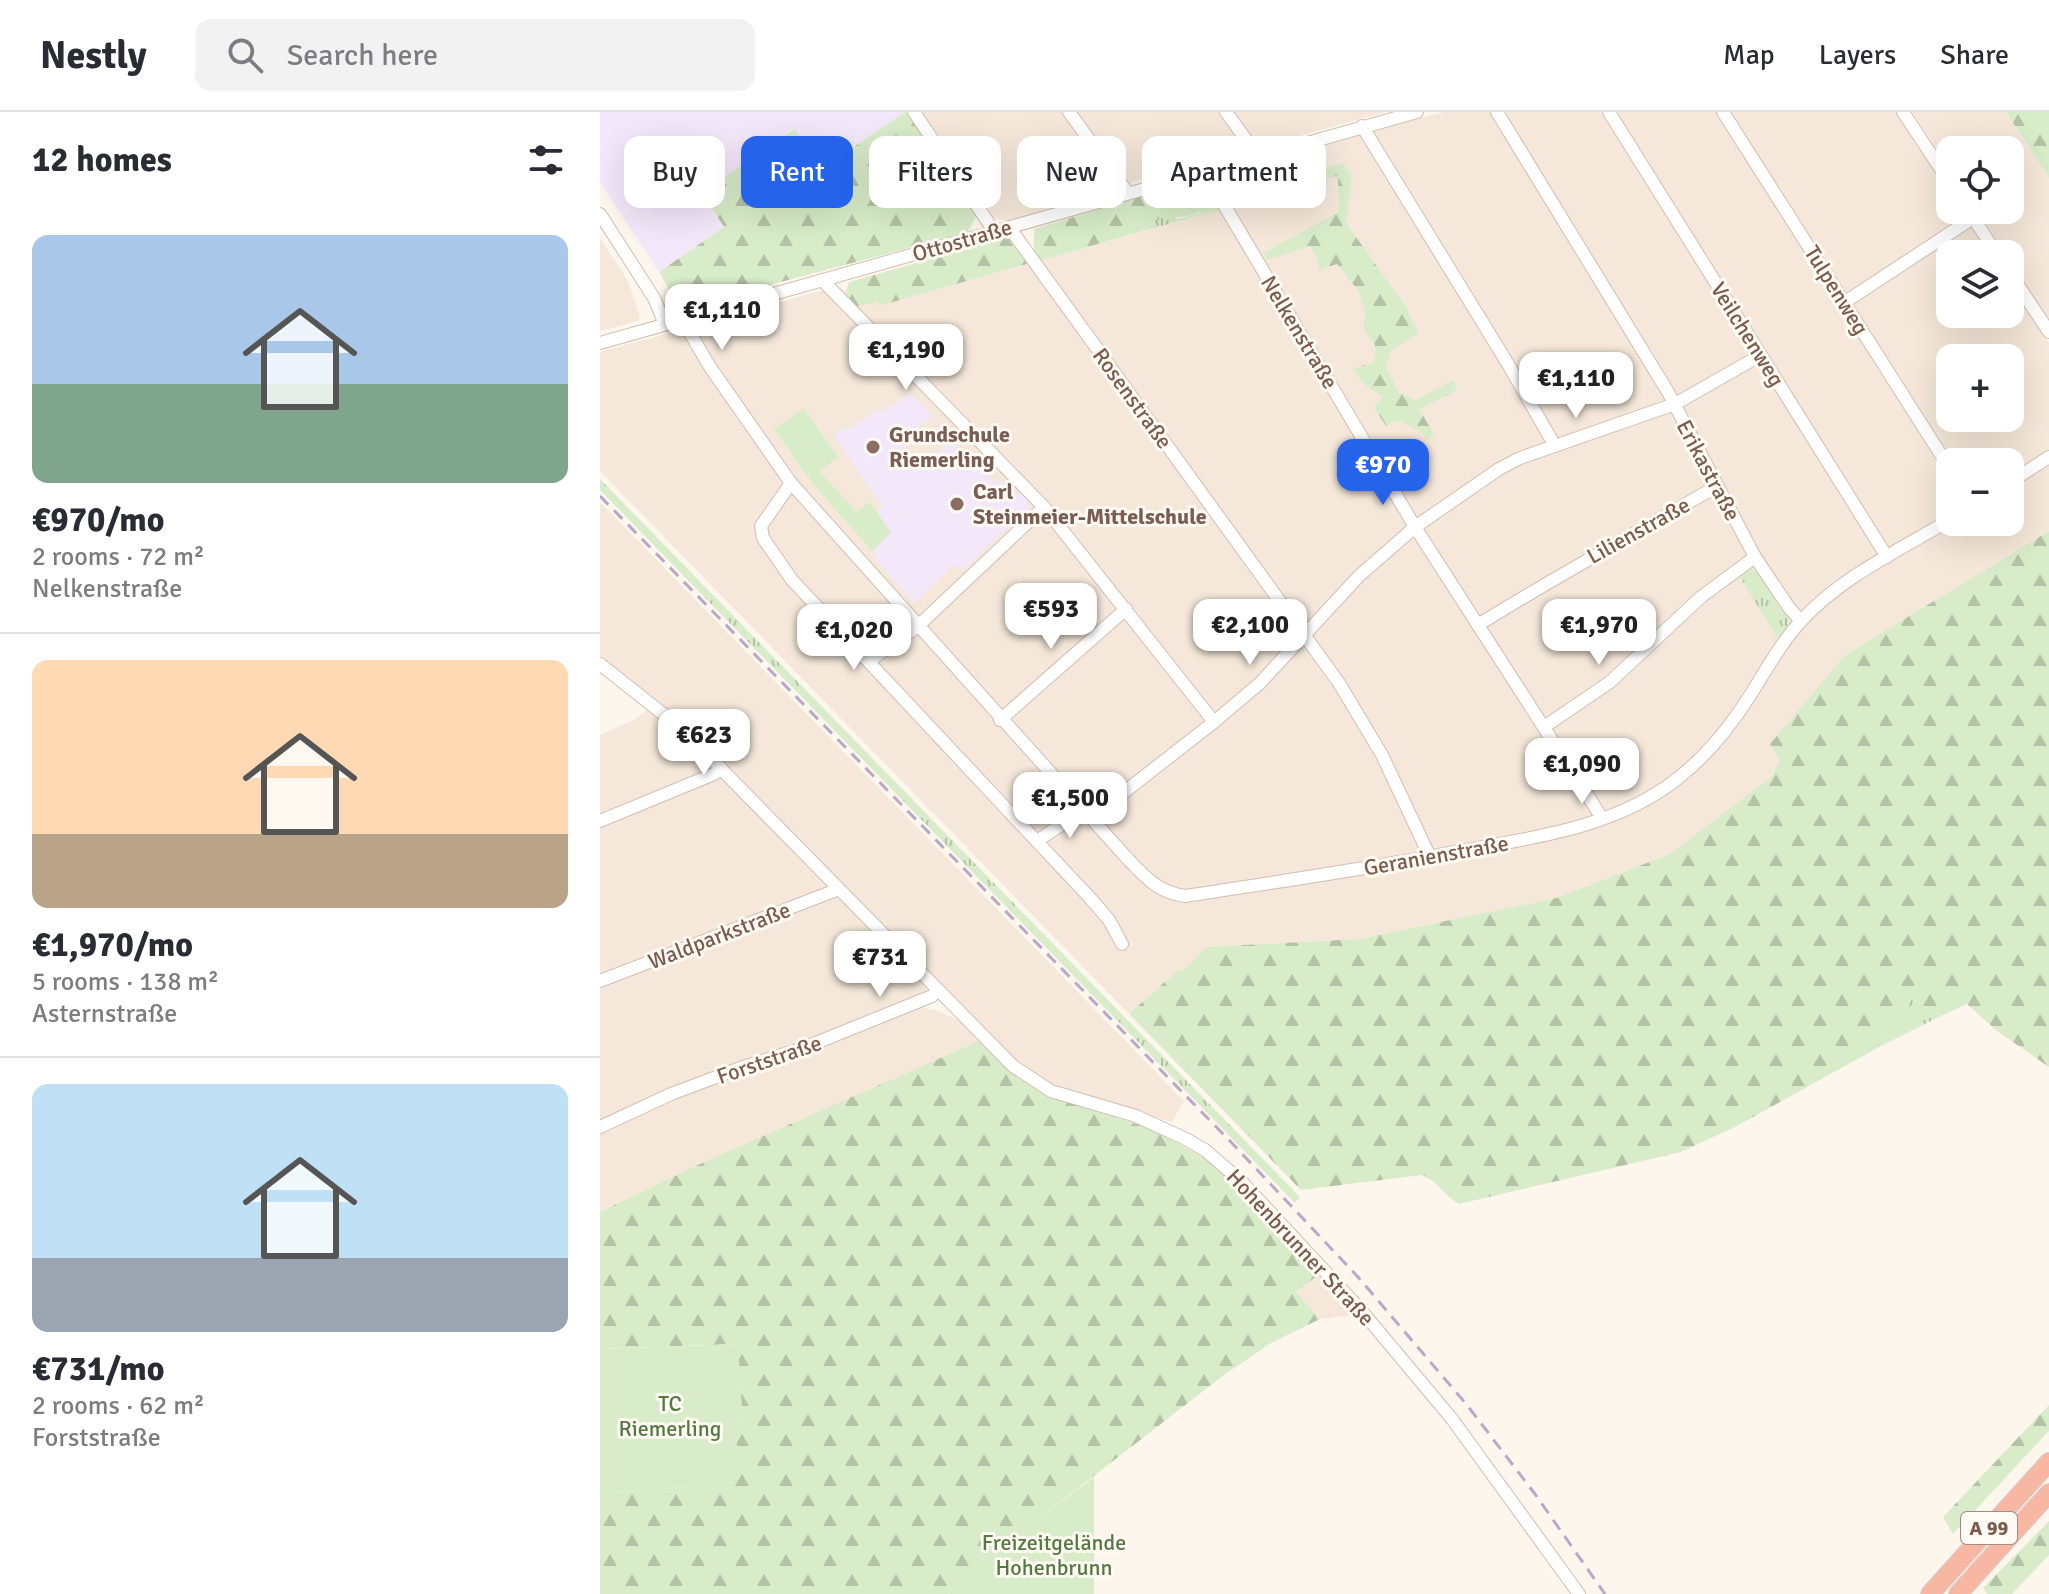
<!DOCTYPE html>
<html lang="en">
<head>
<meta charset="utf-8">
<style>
	:root { --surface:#fff; --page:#f2f2f3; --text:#2b2b33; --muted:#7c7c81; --line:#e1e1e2; --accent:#2563eb }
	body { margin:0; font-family:Signika,sans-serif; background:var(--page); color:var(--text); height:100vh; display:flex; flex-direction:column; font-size:30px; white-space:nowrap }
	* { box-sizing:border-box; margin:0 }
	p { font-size:26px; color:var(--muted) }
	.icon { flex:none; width:44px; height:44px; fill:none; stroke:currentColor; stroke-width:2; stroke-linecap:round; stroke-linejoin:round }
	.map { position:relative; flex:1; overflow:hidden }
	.panel { display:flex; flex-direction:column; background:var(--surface); width:600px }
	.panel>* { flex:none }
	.banner { position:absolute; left:24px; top:24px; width:760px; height:72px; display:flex; gap:16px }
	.fabs { position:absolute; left:1336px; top:24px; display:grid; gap:16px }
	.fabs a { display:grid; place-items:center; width:88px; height:88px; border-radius:16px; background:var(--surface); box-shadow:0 8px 32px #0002; font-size:40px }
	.price { position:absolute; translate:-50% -68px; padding:0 18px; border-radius:16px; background:#fff; color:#222; font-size:26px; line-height:52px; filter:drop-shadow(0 2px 4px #0008) }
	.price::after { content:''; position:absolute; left:50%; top:48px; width:24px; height:18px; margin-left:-12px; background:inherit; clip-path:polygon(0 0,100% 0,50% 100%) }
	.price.selected { background:var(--accent); color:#fff }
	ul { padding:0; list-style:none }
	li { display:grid; align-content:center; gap:16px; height:424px; padding:0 32px }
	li+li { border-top:2px solid var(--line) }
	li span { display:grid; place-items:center; height:248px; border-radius:16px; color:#555 }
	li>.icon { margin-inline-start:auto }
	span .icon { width:144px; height:144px; fill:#fffc; stroke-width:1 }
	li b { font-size:34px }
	h2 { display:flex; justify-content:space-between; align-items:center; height:96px; padding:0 32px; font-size:34px }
	.pill { padding:0 28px; border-radius:16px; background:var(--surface); box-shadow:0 8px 32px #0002; font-size:28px; line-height:72px }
	.pill.selected { background:var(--accent); color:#fff }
	header { display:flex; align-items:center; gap:48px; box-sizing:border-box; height:112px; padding:0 40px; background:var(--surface); border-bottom:2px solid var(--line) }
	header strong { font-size:38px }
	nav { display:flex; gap:44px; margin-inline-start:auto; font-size:28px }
	.search { width:560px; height:72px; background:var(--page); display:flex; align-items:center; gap:20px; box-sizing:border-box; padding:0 28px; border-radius:16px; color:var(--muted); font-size:30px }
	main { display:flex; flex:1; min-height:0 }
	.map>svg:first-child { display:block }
	.residential { fill:#f5e8da; fill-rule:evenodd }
	.education { fill:#f3e8fa }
	.grass { fill:url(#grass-tufts) }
	.forest { fill:url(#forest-firs) }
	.park { fill:#d8ecc9 }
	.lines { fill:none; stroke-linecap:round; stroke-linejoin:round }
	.minor-casing { stroke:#d1beb0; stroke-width:14 }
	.highway-casing { stroke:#dad1cd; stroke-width:20 }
	.minor { stroke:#fff; stroke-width:12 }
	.highway { stroke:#f7b7a3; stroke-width:18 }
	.rail { stroke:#b9a8c9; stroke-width:3; stroke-dasharray:12 8; stroke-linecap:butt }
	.education-dot { fill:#8d6e63; stroke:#fffaf3; stroke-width:3 }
	.labels { text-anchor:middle; stroke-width:6; stroke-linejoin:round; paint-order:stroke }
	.shield { fill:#fffaf3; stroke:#a28b7f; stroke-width:2 }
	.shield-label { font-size:20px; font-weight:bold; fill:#7a5c4d }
	.street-label { font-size:22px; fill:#7a5c4d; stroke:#fffaf3 }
	.education-label { font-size:22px; font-weight:bold; fill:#785e54; stroke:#fffaf3; text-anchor:start }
	.park-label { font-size:22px; fill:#537a41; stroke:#fffaf3 }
</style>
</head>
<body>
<header>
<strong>Nestly</strong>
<div class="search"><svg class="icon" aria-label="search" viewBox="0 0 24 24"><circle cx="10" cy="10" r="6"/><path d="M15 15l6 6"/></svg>Search here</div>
<nav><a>Map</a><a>Layers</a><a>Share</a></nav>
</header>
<main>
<section class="panel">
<h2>12 homes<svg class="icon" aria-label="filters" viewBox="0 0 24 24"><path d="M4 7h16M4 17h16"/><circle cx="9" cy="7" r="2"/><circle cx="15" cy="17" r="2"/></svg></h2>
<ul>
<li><span style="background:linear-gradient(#a9c7e8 60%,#7fa58c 0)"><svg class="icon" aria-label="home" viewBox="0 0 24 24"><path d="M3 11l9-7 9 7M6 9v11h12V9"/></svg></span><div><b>€970/mo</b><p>2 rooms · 72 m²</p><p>Nelkenstraße</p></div></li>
<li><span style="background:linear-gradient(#ffd9b3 70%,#b9a48a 0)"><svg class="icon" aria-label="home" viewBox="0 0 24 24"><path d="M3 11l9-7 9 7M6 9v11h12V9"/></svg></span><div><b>€1,970/mo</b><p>5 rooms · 138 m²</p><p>Asternstraße</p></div></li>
<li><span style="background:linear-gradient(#bfe0f5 70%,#9aa5b1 0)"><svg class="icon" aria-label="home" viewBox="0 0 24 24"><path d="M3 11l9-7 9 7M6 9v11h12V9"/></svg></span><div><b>€731/mo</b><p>2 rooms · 62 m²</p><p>Forststraße</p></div></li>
</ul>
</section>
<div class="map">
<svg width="1449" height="1482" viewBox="0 0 1449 1482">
	<defs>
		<pattern id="grass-tufts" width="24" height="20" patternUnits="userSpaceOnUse" patternTransform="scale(2)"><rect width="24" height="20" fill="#d8ecc9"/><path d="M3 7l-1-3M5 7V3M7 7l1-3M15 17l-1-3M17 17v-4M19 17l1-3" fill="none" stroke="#b4c2a5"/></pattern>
		<pattern id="forest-firs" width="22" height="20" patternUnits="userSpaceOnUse" patternTransform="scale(2)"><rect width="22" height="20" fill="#d8ecc9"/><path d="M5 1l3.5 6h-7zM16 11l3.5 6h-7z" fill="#b4c2a5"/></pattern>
	</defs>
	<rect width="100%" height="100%" fill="#fdf6ec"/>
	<g class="residential">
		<polygon points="309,0 785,0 529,71 413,107 401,108 394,105 386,92 374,93"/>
		<path d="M844,0H1296L1350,81V98H1361L1391,142H1350V202H1410V172L1449,231V419L1245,543L1172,664L1070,742L956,786L759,827L606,835L585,857L578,858L529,902L0,359V240L238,174V176L277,189L279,194L620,98L592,69ZM1350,246H1410V306H1350ZM1350,350H1410V410H1350Z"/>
		<polygon points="1312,0 1406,0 1449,66 1449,209 1410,149 1410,142 1406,142 1377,98 1410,98 1410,38 1350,38 1350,57"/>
		<polygon points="0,126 28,169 40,204 38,209 0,219"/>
		<polygon points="0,390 584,989 572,1010 454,974 417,948 85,610 0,544"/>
		<polygon points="49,597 84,627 326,876 336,888 322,896 335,898 358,908 379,929 106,1049 0,1100 0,623 34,608"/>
		<polygon points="721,1161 757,1203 720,1207 696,1180"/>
	</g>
	<g class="education">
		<polygon points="0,0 305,0 223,56 193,17 102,81 124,115 59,160 0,71"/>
		<polygon points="310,281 333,304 300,328 319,358 351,328 395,371 399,367 414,382 424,383 430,393 428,401 413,414 411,412 363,458 359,454 356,456 353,454 314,491 275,447 277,444 272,439 291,421 276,400 282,393 234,324 247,314 249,317 278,297 281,301"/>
	</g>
	<g class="grass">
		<polygon points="592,69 608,73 620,98 543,119 547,108 559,103 557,90 551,82 564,78 565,95 578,107 601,101 601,93 608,87 602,75"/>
		<polygon points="0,367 700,1085 695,1091 0,378"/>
		<polygon points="1149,456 1158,460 1188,505 1189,512 1178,527 1138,462"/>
		<polygon points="1312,887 1341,904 1279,935 1284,923"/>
	</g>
	<g class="forest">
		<polygon points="305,0 309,0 374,93 376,104 368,120 80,197 59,160 124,115 102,81 194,17 223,56"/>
		<polygon points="1406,0 1449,0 1449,66"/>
		<path d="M743,51L752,64L746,111L806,195L818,221L791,239L786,255L799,281L816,288L853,268L857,278L819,297L834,322L828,328L820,319L797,308L786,314L774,295L783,285L764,272L752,257L774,250L775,233L764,218C767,183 757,178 737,152L719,158L717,146L710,134L667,148L663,141L739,100L738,64L720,68L705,76L697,65Z"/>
		<path d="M592,69L610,85L602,92L603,99C576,108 567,111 564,78Z"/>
		<polygon points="550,82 557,90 559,108 547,108 543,119 439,149 434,141 434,117"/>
		<polygon points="405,126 409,127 427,152 279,194 277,189 257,195 245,183 249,170"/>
		<path d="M1449,419V955L1397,919L1367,892L1341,904L1312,887L1284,923L1279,935L1137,1014L1081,1040L859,1092C844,1084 838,1069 822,1063L701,1078L529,902L578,858L585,857L606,835L759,827L956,786L1070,742L1172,664L1180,648L1170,632L1245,543Z"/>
		<polygon points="379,929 411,959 450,985 552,1017 615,1052 721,1161 696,1180 720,1207 671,1231 624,1263 428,1415 419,1413 413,1417 417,1425 389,1448 383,1447 359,1466 349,1482 0,1482 0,1382 135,1371 137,1316 142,1299 137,1232 0,1237 0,1100 106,1049"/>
		<polygon points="1449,1293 1449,1319 1353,1422 1343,1405"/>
		<polygon points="1449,1409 1449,1443 1412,1482 1387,1482 1383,1476"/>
	</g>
	<g class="park">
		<polygon points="204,296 238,345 219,359 256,399 251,404 270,390 291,421 272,439 209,367 213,363 208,366 174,317"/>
		<polygon points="138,1232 142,1299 137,1316 136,1371 0,1382 0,1237"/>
		<polygon points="494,1365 494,1482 349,1482 358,1466 383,1447 389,1448 417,1425 412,1418 419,1413 428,1415"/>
	</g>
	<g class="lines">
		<defs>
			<g id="minor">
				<polyline points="314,0 394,119"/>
				<polyline points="469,0 528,81"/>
				<polyline points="626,0 658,44"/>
				<polyline points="897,0 1068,280 1155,445 1190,497 1201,509"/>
				<polyline points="1009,0 1287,445"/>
				<polyline points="1123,0 1350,357"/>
				<polyline points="1303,0 1350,71"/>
				<polyline points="762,14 908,252 955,334"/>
				<polyline points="604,59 815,415 1002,706"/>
				<polyline points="1368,98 1397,142"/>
				<polyline points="0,102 54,186 65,212"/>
				<polyline points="409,115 739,571 782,643 830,745"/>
				<polyline points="1410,161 1449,220"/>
				<polyline points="222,168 444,395 614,610"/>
				<polyline points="1245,190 1373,106"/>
				<path d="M82,207L110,255L191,371L526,745C544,764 558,781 586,784C676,770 766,757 855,740C931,726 1015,716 1077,667C1105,645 1130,615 1149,585C1165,560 1180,532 1200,510C1241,465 1299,438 1350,408"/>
				<polyline points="0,231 817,0"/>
				<polyline points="1410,370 1449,345"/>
				<polyline points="191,371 161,414 163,426 192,468 491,787 509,808 522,832"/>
				<path d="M878,513C956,464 1037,421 1117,374"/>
				<polyline points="269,549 318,514 444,395"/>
				<polyline points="0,552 82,617 413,954 451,979 536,1004 586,1027 605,1038 642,1070 760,1197 852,1307 979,1482"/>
				<polyline points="400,608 526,497"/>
				<polyline points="944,615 1010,570 1101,485 1155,445"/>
				<polyline points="491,706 614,610 660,571 759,464 815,415 899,357 920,346 1075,292 1161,243"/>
				<polyline points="0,709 114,662 121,656"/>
				<polyline points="437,729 483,698"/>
				<polyline points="0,869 239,777"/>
				<polyline points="0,1015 71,982 143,955 201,937 332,884 337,879"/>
			</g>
			<g id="highway">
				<polyline points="1330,1482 1449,1350"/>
				<polyline points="1358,1482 1449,1381"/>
			</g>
		</defs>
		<use href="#minor" class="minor-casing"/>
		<use href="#highway" class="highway-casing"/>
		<use href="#minor" class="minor"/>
		<use href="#highway" class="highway"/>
		<polyline class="rail" points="0,384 630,1029 758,1165 867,1293 935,1382 1005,1482"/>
	</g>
	<g class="education-dot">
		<circle cx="273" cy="335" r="8"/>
		<circle cx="357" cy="392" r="8"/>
	</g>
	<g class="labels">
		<rect class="shield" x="1361" y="1400" width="56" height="32" rx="6"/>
		<g class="shield-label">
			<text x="1389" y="1423">A 99</text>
		</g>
		<g class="street-label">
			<text transform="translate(362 128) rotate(-16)" y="8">Ottostraße</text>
			<text transform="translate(1237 178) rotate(58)" y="8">Tulpenweg</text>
			<text transform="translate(700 220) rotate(59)" y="8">Nelkenstraße</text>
			<text transform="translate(1148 222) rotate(58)" y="8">Veilchenweg</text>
			<text transform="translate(533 286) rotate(54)" y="8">Rosenstraße</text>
			<text transform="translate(1109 358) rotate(62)" y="8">Erikastraße</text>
			<text transform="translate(1038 418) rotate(-29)" y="8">Lilienstraße</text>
			<text transform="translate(836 743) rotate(-10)" y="8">Geranienstraße</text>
			<text transform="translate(119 823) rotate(-21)" y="8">Waldparkstraße</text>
			<text transform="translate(169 947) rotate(-19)" y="8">Forststraße</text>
			<text transform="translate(701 1135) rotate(47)" y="8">Hohenbrunner Straße</text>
		</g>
		<g class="education-label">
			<text x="289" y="330">Grundschule<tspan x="289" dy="25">Riemerling</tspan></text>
			<text x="373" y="387">Carl<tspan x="373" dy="25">Steinmeier-Mittelschule</tspan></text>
		</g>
		<g class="park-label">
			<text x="70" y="1299">TC<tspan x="70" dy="25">Riemerling</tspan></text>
			<text x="454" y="1438">Freizeitgelände<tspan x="454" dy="25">Hohenbrunn</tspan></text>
		</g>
	</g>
</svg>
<div class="fabs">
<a><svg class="icon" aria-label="locate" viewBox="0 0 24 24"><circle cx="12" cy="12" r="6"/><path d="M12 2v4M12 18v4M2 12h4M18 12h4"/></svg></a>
<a><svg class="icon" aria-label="layers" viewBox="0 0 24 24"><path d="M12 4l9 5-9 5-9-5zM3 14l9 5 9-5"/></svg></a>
<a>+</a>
<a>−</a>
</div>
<b class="price" style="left:122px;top:240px">€1,110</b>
<b class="price" style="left:306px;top:280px">€1,190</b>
<b class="price" style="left:976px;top:308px">€1,110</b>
<b class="price selected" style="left:783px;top:395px">€970</b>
<b class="price" style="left:451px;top:539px">€593</b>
<b class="price" style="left:650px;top:555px">€2,100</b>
<b class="price" style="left:999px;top:555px">€1,970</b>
<b class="price" style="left:254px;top:560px">€1,020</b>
<b class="price" style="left:104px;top:665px">€623</b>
<b class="price" style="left:982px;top:694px">€1,090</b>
<b class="price" style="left:470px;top:728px">€1,500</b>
<b class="price" style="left:280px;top:887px">€731</b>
<div class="banner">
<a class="pill">Buy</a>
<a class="pill selected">Rent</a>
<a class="pill">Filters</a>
<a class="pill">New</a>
<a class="pill">Apartment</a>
</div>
</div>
</main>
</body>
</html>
